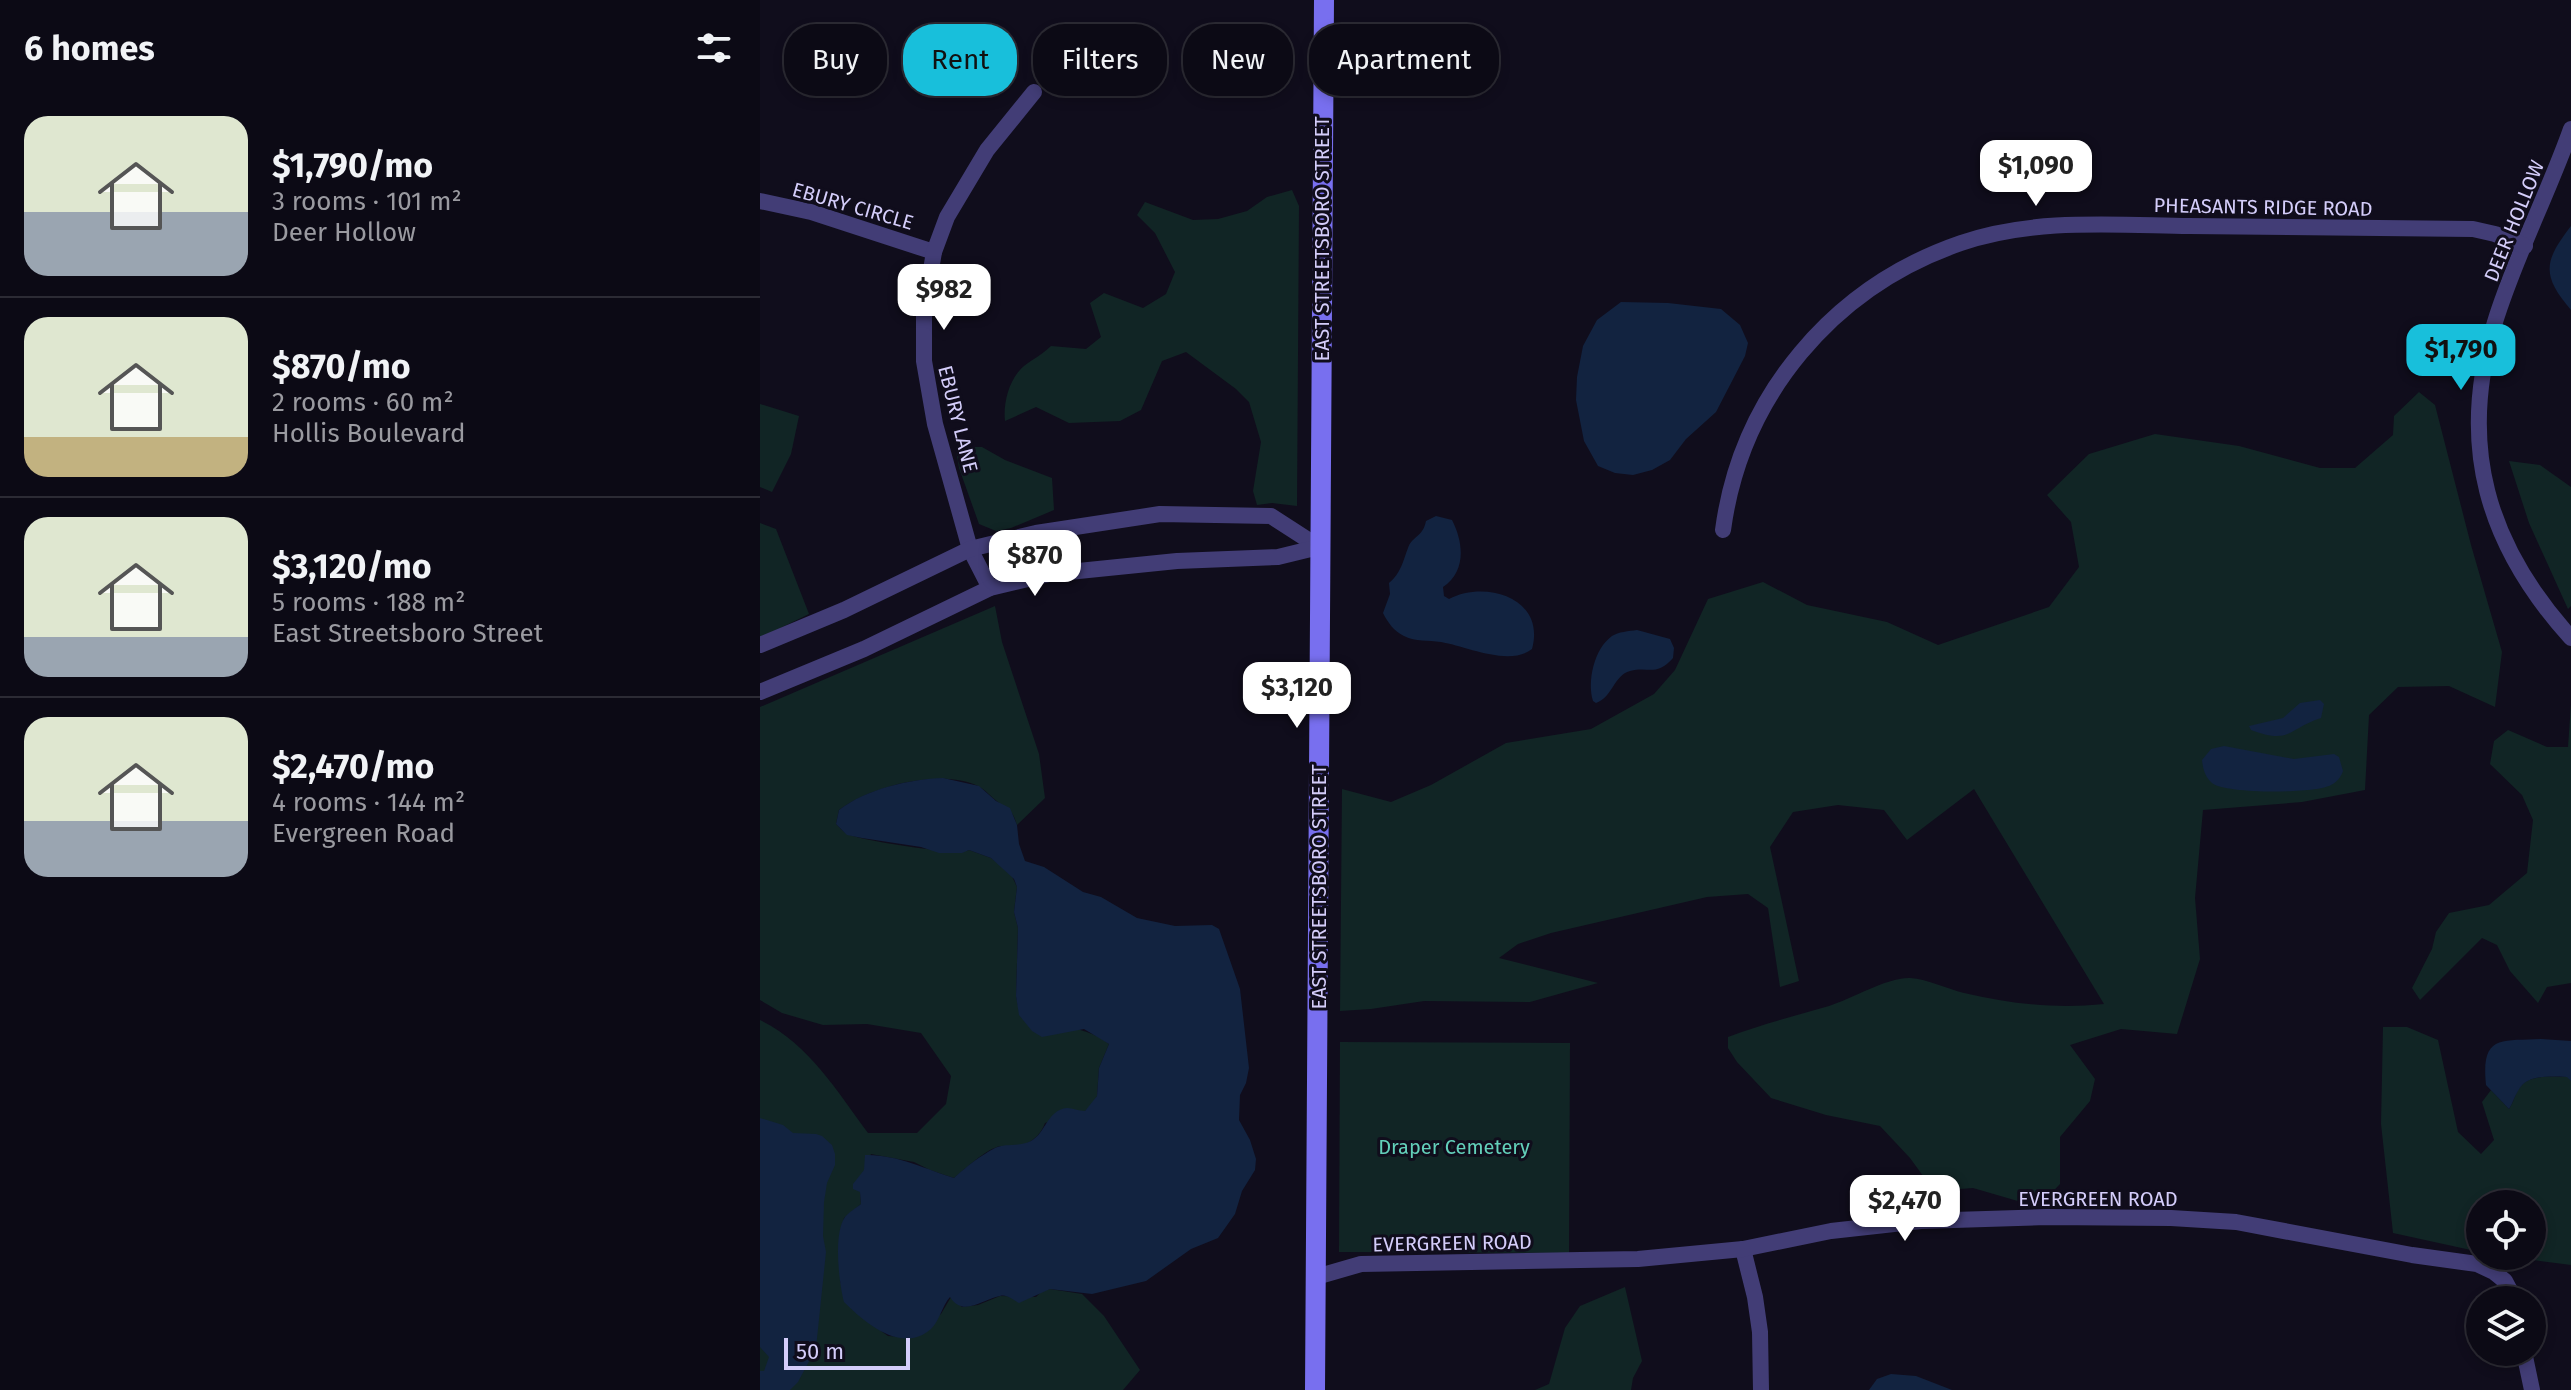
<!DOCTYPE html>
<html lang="en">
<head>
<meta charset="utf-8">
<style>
	:root { --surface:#0c0a15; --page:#1a1822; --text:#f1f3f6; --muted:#9a9aa0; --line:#2c2b34; --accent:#18bfdb }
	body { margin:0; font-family:"Fira Sans",sans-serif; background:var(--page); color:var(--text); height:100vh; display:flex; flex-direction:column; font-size:30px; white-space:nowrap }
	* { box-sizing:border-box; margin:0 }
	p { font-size:26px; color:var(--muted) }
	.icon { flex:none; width:44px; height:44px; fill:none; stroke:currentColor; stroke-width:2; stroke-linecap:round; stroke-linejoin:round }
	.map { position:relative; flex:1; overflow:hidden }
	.sheet { display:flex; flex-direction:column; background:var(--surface); width:760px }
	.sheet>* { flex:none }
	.guide { position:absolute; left:24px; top:24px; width:760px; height:72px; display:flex; gap:16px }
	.tools { position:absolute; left:1706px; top:1190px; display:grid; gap:16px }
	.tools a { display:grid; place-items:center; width:80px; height:80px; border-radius:50%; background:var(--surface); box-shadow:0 4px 12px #0003,0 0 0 2px var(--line); font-size:40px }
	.scale { position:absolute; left:24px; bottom:20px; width:126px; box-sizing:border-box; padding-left:8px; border:4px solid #d4cdfa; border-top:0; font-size:22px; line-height:28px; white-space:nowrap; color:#d4cdfa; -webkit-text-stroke:6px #100d1c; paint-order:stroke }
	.price { position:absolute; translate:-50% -68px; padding:0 18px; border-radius:16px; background:#fff; color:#222; font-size:26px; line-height:52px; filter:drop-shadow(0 2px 4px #0008) }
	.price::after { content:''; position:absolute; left:50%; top:48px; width:24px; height:18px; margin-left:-12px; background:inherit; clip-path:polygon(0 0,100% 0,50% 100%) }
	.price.current { background:var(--accent); color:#111 }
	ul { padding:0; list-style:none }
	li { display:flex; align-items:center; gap:24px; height:200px; padding:0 24px }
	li+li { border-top:2px solid var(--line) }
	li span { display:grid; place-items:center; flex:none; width:224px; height:160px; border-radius:24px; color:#555 }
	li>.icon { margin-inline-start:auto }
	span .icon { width:96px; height:96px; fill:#fffc; stroke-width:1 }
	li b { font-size:34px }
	h2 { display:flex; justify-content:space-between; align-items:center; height:96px; padding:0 24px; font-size:34px }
	.tag { padding:0 28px; border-radius:32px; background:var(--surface); box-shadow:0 4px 12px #0003,0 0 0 2px var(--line); font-size:28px; line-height:72px }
	.tag.current { background:var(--accent); color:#111 }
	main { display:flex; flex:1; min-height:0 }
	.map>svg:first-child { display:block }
	.green { fill:#112525 }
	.water { fill:#122340 }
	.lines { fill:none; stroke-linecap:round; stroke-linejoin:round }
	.street { stroke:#423d76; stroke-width:16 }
	.secondary { stroke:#786fef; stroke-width:20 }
	.labels { text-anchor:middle; stroke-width:6; stroke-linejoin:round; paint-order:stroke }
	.street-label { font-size:20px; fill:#d4cdfa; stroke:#100d1c }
	.park-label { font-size:20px; fill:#63d0ba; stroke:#100d1c }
</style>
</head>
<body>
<main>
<section class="sheet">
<h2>6 homes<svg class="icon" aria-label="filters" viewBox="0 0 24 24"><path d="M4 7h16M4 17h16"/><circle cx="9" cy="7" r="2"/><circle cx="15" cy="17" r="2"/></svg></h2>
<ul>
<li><span style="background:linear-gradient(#dfe7d0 60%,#9aa5b1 0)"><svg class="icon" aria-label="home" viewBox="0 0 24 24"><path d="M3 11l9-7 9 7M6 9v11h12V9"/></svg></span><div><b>$1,790/mo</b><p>3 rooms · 101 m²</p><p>Deer Hollow</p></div></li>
<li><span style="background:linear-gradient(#dfe7d0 75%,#c2b280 0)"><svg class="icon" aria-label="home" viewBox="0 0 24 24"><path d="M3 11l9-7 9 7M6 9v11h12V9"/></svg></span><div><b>$870/mo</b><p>2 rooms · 60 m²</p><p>Hollis Boulevard</p></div></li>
<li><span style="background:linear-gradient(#dfe7d0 75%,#9aa5b1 0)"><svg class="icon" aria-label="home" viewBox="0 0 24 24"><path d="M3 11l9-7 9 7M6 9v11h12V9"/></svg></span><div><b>$3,120/mo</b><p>5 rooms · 188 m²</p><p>East Streetsboro Street</p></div></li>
<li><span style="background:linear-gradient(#dfe7d0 65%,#9aa5b1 0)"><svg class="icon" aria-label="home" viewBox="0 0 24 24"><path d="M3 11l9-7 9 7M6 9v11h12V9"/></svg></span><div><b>$2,470/mo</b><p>4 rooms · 144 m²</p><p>Evergreen Road</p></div></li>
</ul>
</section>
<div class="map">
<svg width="1811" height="1390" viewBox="0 0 1811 1390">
	<rect width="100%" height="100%" fill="#100d1c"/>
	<g class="green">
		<path d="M532,190L539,206L537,506L512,503L497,505L493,491L501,442L489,402L476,389L426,352L402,361L381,410L360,421L309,423L276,407L245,421C243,403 249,379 264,366C273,359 283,354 291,346L326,349L341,337L330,303L344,293L383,308L406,294L415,272L395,233L377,215L385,202L433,220L458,219L487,211L507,197Z"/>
		<path d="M1659,392L1675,405L1711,545L1742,652L1735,707L1689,686L1638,687L1609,715L1605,790L1542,802L1443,810L1435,898L1440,959L1417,1034L1361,1029L1310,1045L1335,1079L1330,1101L1300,1137V1184L1278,1207L1213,1188L1174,1191L1150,1158L1120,1126L1066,1115L1011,1098L977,1062L968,1048V1037C1002,1024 1035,1016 1069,1006C1091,999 1128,977 1150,978C1168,979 1187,989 1204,993C1250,1004 1297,1009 1344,1004L1214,789L1147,840L1124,810L1078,805L1033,812L1010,847L1039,981L1020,987L1008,908L988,894L947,897L791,933L758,944L739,958L838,983L770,1002L664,1001L611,1009L580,1011L582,789L631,802L671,785L746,743L831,729L894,694L915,670L948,599L1003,582L1047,605L1127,622L1178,645L1289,607L1319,567L1311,522L1287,495L1329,454L1395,434L1479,446L1560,468H1595L1633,435L1634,416Z"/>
		<polygon points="0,404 39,416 31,454 12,492 0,487"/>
		<polygon points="203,447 222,447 245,460 292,478 294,510 251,528 236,531 219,524 199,468 196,451"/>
		<polygon points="1749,461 1780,465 1811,487 1811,606 1808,609 1769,523"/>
		<polygon points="0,523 16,529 49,614 0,638"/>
		<path d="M235,606L242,642L279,754L285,798L257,825C252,809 250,812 238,802C231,797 226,790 218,786C182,768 110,786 79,810L76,824C80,828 84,833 90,835C107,841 196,856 209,850L231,858L250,872L257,887L254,912L258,928L256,996L260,1015C285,1022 331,1028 349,1044L339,1068L337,1096L332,1105L325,1111L285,1123C279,1139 267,1146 250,1147C245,1147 241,1145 237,1147C224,1151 205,1169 194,1178L170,1170L154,1162L111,1154C104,1171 99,1186 101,1204L84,1218L81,1230L80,1282L110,1323L128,1336L143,1337L181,1314L191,1297L202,1307L218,1305L240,1296L276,1297L282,1291L290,1289L322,1294L344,1316L380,1370L363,1390H0V1020C49,1044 76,1090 108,1133H157L186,1104L191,1076L161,1033L107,1024L63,1025L22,1013L0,1000V707Z"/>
		<polygon points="1811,704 1811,983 1787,987 1778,1003 1750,971 1737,945 1722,938 1660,1000 1652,988 1672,949 1676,932 1689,913 1729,905 1767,873 1773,820 1762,795 1730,764 1734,741 1748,730 1787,747 1808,747"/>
		<path d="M1623,1027H1647L1678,1040L1698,1132L1721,1154L1734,1140L1722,1102L1731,1090L1749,1109C1753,1103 1754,1097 1758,1090C1767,1073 1791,1077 1808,1077L1811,1081V1265L1743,1256H1772V1204H1720V1252L1633,1233L1621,1124Z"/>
		<polygon points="580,1042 810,1043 809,1253 579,1252"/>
		<polygon points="865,1287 882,1361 873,1378 871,1390 775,1390 789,1384 805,1328 820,1306"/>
	</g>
	<g class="water">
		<path d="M1811,226V310C1781,275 1784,261 1811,226Z"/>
		<polygon points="861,302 908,303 961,309 980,325 988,343 985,356 956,412 926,439 910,460 892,470 873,475 855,473 838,466 824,441 816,400 817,377 823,346 837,320"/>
		<path d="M676,516L692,520C704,543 706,572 683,587L684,596L689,599C726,580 786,598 772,649C749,667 706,646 681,642C668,640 656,642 644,636C634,631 628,623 623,613L630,594L629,583C641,573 643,561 648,548C652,536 663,537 666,521Z"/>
		<path d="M877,630L910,639L914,648L913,658C896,677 889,666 870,671C854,675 852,698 836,703L833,701C827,681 834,649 852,636C858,632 869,631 877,630Z"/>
		<path d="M1560,700L1564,704L1561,718C1527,729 1531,745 1491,730L1489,726L1523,718L1540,703Z"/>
		<path d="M1464,746L1534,759L1574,754L1579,757L1583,771C1581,777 1577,782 1571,785C1556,794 1464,794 1452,783C1445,777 1443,769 1442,760L1451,749Z"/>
		<path d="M183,778L219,786L236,801L250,808L257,825L259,844L265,861L284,867L323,892L341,897L377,918L415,926L452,925L459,929L480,989L489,1068L486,1083L480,1095L479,1120L490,1140L496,1159L495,1170L482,1191L475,1214L458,1238L431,1249L386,1281L332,1294L290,1289L259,1303C253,1300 247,1294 240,1296C223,1299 203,1318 190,1297C182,1306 180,1320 171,1329C142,1355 104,1322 84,1302C79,1283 73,1234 85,1217C89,1212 96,1208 101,1204L100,1192L93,1189V1184L104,1170L105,1155C136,1154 165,1169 194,1178C207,1166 220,1156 235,1148C245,1143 260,1147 271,1141C286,1133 287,1110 307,1108C313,1108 318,1111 325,1111L337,1096L339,1068L349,1044L324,1029L282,1037L272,1031L259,1015L256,996L258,928L254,912L257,887L254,879L231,858L209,850L202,853H179L161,847L102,838L87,835L76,824L79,810C106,789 150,779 183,778Z"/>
		<path d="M1781,1039L1811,1041V1081L1807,1077C1791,1077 1767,1073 1758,1091C1754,1097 1753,1103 1749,1109L1726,1085C1721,1035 1740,1041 1781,1039Z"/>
		<polygon points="0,1118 23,1125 33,1133 56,1134 62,1136 72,1145 75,1154 75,1165 67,1183 64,1202 63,1236 66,1252 56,1348 38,1382 30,1390 0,1390 0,1371 4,1371 9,1357 0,1347"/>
		<polygon points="1131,1374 1156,1376 1192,1390 1109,1390 1117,1379"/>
	</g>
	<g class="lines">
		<g class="street">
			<path d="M1811,129C1788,194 1755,257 1735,322C1697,445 1727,545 1811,638"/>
			<polyline points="0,201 51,212 174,252"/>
			<path d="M963,530C981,396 1073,287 1201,243C1273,218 1354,225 1429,226C1524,227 1619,228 1713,229L1735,234L1765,246"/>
			<polyline points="230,588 210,549 175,424 164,361 164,311 174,252 187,217 227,150 274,92"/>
			<polyline points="0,645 84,610 210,549 276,533 400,514 511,516 559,547"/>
			<polyline points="0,692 104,649 230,588 289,574 417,561 518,557 559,547"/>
			<polyline points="983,1249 995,1297 1000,1332 1001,1390"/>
			<polyline points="556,1277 601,1264 878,1259 983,1249 1071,1231 1161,1221 1286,1217 1411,1218 1476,1222 1652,1255 1717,1264 1734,1272 1745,1281 1755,1300"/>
			<polyline points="1764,1352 1772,1390"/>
		</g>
		<polyline class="secondary" points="555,1390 564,0"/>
	</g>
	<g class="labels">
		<g class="street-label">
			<text transform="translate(93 206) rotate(16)" y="7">EBURY CIRCLE</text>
			<text transform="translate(1503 207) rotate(1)" y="7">PHEASANTS RIDGE ROAD</text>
			<text transform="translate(1754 221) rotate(-68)" y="7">DEER HOLLOW</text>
			<text transform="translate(562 239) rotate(-90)" y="7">EAST STREETSBORO STREET</text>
			<text transform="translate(198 419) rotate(76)" y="7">EBURY LANE</text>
			<text transform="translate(559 887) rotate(-90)" y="7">EAST STREETSBORO STREET</text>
			<text x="1338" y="1206">EVERGREEN ROAD</text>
			<text transform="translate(692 1243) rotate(-1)" y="7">EVERGREEN ROAD</text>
		</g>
		<g class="park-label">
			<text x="694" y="1154">Draper Cemetery</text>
		</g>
	</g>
</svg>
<div class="tools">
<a><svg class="icon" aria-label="locate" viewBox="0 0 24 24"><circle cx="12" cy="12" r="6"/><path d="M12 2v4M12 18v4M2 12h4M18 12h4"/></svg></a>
<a><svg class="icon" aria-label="layers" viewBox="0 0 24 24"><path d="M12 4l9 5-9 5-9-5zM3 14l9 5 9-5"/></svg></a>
</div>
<div class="scale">50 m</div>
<b class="price" style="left:1276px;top:208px">$1,090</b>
<b class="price" style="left:184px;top:332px">$982</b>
<b class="price current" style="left:1701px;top:392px">$1,790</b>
<b class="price" style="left:275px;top:598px">$870</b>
<b class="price" style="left:537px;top:730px">$3,120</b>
<b class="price" style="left:1145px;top:1243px">$2,470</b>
<div class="guide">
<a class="tag">Buy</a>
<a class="tag current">Rent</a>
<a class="tag">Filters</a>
<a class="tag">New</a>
<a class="tag">Apartment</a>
</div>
</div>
</main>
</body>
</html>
